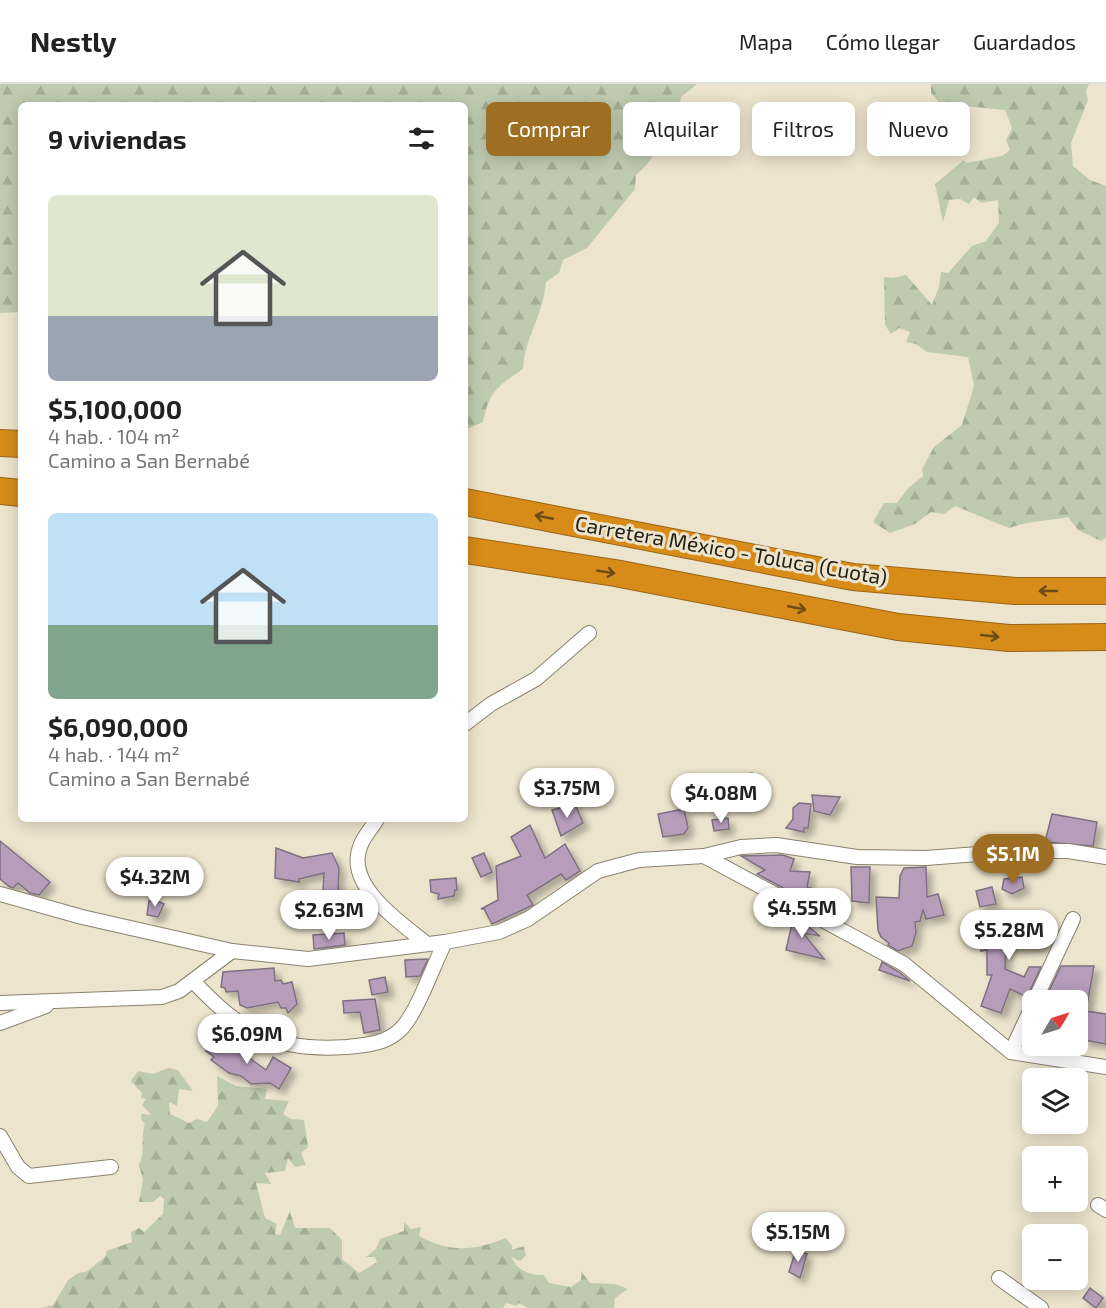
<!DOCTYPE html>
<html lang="es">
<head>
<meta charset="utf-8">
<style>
	:root { --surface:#fff; --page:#f2f2f2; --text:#222; --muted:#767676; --line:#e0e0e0; --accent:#9e6f22 }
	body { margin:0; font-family:"Exo 2",sans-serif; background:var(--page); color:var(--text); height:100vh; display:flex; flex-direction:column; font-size:22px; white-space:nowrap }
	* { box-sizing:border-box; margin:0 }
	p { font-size:20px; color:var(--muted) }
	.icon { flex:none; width:33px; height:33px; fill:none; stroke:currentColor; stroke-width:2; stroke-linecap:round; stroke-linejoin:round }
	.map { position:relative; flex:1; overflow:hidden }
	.panel { position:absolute; left:18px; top:18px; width:450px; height:720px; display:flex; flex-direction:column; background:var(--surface); border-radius:9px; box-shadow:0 3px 15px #0003 }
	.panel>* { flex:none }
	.banner { position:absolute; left:486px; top:18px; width:530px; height:54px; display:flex; gap:12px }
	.needle { width:39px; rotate:52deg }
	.buttons { position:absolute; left:1022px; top:906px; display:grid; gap:12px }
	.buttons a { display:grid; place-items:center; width:66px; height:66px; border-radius:9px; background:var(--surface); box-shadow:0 3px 15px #0003; font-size:30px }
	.price { position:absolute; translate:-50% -51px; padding:0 14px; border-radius:21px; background:#fff; color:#222; font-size:20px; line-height:39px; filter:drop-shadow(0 2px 3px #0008) }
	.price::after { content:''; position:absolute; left:50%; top:36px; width:18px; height:14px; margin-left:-9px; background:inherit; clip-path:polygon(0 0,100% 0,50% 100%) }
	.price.active { background:var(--accent); color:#fff }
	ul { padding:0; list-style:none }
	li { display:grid; align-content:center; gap:12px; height:318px; padding:0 30px }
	li span { display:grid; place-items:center; height:186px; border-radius:9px; color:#555 }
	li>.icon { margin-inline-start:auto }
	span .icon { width:108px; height:108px; fill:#fffc; stroke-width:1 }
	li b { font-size:26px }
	h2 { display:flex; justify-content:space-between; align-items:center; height:72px; padding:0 30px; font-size:26px }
	.tag { padding:0 21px; border-radius:9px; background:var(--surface); box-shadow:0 3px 15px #0003; font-size:21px; line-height:54px }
	.tag.active { background:var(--accent); color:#fff }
	header { display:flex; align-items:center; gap:36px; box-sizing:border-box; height:84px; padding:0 30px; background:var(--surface); border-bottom:2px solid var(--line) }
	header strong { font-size:28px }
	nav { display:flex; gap:33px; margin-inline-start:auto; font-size:21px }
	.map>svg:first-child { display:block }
	.forest { fill:url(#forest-firs) }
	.building { fill:#b69ebb; stroke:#7e7081; stroke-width:1.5; filter:url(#shadow) }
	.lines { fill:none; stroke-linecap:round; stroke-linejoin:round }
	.street-casing { stroke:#8b826e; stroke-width:16 }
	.highway-casing { stroke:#996618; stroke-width:28 }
	.street { stroke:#fff; stroke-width:14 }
	.highway { stroke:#d78b18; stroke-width:26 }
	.oneway { stroke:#6c4b19 }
	.labels { text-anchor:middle; stroke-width:6; stroke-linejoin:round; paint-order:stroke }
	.street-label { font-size:21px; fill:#252119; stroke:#ede4cd }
</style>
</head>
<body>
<header>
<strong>Nestly</strong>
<nav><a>Mapa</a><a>Cómo llegar</a><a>Guardados</a></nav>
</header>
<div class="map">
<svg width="1106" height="1224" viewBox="0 0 1106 1224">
	<defs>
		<pattern id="forest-firs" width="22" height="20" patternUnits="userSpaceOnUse" patternTransform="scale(1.5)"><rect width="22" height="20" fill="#becbaf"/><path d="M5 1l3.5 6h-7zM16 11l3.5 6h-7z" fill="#a3ae96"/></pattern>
		<filter id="shadow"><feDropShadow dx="5.5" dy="5.5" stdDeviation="3" flood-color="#0004"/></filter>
	</defs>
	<rect width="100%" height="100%" fill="#ede4cd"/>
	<g class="forest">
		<path d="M0,0H696V1L681,13L679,32L672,42V50C657,61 651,80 636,91L635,105L587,164L563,176L559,189L546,198C544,229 525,253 523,285C498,302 489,307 483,338L465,346V21H21V228L0,229Z"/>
		<path d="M931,0H1089L1086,7L1088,16L1071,59L1073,82L1090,96L1106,102V454L1101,457L1078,446L1068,433C1048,437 1028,437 1009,444L955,422L944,430L931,428L915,440L890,449L873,438L884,419H897L908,404L923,392L922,385L934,363L962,341L974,302L968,273L927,268L916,260L906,258L910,248L899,244L891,250L885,241L884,193L893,194L906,191L932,221L939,203L941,188L948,189L972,162L986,157L999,139L998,116L981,119L974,113L969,120L960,115L949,116L943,138L935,100L964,76L966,79L1002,72L1010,66L1006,56L1012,44L1005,26L954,21L944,24L931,9Z"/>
		<path d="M168,984L178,986L193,1007L179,1005L177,1022L169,1018L170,1030L189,1039L197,1035L207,1038L218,1022L217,992L236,1002L267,1005L265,1015L289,1017L283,1030L291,1035L304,1036L308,1063L301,1069L306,1081L295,1083L288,1074L285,1087L265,1089L271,1100L256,1099L265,1134L277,1140L275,1150L280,1151L290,1127L295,1144H330L342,1156V1175L359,1189L377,1178L375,1173H366L376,1165L380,1155L404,1147V1138L411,1145L421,1143L419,1152C450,1169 474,1167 506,1154L512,1162V1166L524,1162L526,1171L520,1177L511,1173C518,1187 529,1191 544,1191L549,1199L571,1203L581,1196V1187L590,1199L615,1200L628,1205L615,1214L614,1224H528L519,1219L516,1222L506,1219L503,1224H41L53,1221L68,1196L78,1189L86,1188L106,1172V1167L132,1158L131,1148L139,1144L144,1148L163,1130L164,1115L160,1112L153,1118H139L143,1096L139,1080C146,1067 140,1054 145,1040L141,1035L142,1030L151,1031L142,1021L146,1015L141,1014L142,1009L131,997L138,987L153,990Z"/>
	</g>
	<g class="building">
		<polygon points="752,689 757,711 734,716 730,693"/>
		<polygon points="812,711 840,713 830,731 814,727"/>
		<polygon points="799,719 811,720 808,744 804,744 804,748 786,744 793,735 793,724"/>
		<polygon points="575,720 583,739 561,752 552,726"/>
		<polygon points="684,725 688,744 684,750 663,753 658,730"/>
		<polygon points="1052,730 1097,738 1093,762 1045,758"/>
		<polygon points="728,734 729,745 714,747 712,736"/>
		<polygon points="530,741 545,774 565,760 580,787 566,796 561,790 527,811 533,821 492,840 484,825 481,825 498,816 496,782 521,772 511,753"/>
		<polygon points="0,757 50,798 39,811 30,809 18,799 13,804 10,803 0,795"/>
		<polygon points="276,764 303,774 332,769 339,784 338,809 352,807 352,820 337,821 336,826 322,825 324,789 299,795 299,798 275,794"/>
		<polygon points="484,769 492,788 481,793 472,774"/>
		<polygon points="783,771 794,775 790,787 810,788 807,803 833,811 832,816 800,813 757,790 765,786 741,772"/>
		<polygon points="851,783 870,783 869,819 852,817"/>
		<polygon points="926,783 927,813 938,810 944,831 926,835 923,826 920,837 915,838 916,849 912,862 898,867 888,861 889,859 881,853 878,846 876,813 899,814 900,792 904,784"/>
		<polygon points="1022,793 1024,804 1012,810 1002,805 1004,795"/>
		<polygon points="456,794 457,806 455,806 454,812 438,815 439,810 431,808 430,796"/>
		<polygon points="992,803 996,820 980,823 976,807"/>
		<polygon points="155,816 164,820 158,833 147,831 149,817"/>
		<polygon points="794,831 820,852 803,849 824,875 786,866"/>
		<polygon points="1032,841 1051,847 1045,863 1006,865 1005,885 1024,893 1029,883 1041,883 1027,913 1010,905 1001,929 981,922 992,891 987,891 987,866 981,867 980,844"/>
		<polygon points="344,849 345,861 314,865 313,851"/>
		<polygon points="428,875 420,892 406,893 405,876"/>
		<polygon points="882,878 899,888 910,897 879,886"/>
		<polygon points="1061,882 1094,882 1086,927 1106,930 1106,960 1084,956 1086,940 1077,941 1077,916 1068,916 1069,911 1048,909"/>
		<polygon points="274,884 275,897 281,896 283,900 292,898 297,920 288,929 286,924 281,924 278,918 247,924 240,921 238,907 226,908 225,904 221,903 223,888"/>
		<polygon points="385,893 388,908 372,911 369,896"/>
		<polygon points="375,915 380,946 364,949 360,928 344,929 343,917"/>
		<polygon points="218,951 266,986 273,973 291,984 279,1005 270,999 251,1000 241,992 229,989 211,976 214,973 206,967"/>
		<polygon points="796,1165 807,1170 800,1194 789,1188"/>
		<polygon points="1090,1204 1103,1214 1096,1224 1083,1214"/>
	</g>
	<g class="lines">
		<defs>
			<g id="street">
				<polyline points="465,640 491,620 536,595 589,549"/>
				<path d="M377,735C372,744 363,753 360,763C345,802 401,839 427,860"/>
				<polyline points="704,772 904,880 1011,968 1106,983"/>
				<polyline points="0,810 82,833 232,867 308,875 445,858 499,848 528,835 598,787 639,776 704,772 741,763 776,761 857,773 926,774 1017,767 1068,767 1106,773"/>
				<path d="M193,897C241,948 274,968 346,963C367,961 386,960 401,945C417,929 434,880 445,858"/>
				<polyline points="1035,916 1073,835"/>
				<polyline points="0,919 162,913 179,907 232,867"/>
				<polyline points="0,939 46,922"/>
				<polyline points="1011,968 1032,923"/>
				<polyline points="0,1052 18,1083 29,1092 111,1083"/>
				<polyline points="1098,1121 1106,1126"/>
				<polyline points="999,1194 1041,1224"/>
			</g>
			<g id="highway">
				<polyline points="0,359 21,360"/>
				<polyline points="0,407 21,409"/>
				<polyline points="465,418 853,493 1015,507 1106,507"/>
				<polyline points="465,466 615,489 898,543 1009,554 1106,553"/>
			</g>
		</defs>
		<use href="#street" class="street-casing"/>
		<use href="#highway" class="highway-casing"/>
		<use href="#street" class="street"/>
		<use href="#highway" class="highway"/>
	</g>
	<defs><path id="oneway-shaft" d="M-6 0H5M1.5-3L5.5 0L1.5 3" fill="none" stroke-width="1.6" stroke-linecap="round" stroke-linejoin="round" transform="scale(1.5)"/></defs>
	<g class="oneway">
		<use href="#oneway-shaft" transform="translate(544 433) rotate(-169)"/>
		<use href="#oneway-shaft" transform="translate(606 488) rotate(9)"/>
		<use href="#oneway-shaft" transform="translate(1048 507) rotate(-180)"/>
		<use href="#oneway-shaft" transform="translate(797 524) rotate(11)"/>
		<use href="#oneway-shaft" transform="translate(990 552) rotate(6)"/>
	</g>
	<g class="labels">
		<g class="street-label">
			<text transform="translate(731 467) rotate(10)" y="7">Carretera México - Toluca (Cuota)</text>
		</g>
	</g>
</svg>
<div class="buttons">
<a><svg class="needle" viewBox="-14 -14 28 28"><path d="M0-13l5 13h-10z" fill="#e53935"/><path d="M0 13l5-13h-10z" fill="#767676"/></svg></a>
<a><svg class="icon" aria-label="layers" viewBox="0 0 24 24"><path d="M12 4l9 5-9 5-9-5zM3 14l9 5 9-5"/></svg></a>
<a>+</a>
<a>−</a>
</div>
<b class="price" style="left:567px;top:735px">$3.75M</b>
<b class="price" style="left:721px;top:740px">$4.08M</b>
<b class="price active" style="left:1013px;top:801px">$5.1M</b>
<b class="price" style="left:155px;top:824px">$4.32M</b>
<b class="price" style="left:802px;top:855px">$4.55M</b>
<b class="price" style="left:329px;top:857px">$2.63M</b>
<b class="price" style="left:1009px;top:877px">$5.28M</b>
<b class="price" style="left:247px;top:981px">$6.09M</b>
<b class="price" style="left:798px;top:1179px">$5.15M</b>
<div class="banner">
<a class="tag active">Comprar</a>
<a class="tag">Alquilar</a>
<a class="tag">Filtros</a>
<a class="tag">Nuevo</a>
</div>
<section class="panel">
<h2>9 viviendas<svg class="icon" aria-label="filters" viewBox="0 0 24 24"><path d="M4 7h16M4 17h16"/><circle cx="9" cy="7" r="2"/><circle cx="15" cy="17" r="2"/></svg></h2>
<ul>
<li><span style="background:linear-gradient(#dfe7d0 65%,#9aa5b1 0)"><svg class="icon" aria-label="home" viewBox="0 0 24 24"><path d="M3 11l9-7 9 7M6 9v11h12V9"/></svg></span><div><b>$5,100,000</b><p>4 hab. · 104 m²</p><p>Camino a San Bernabé</p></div></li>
<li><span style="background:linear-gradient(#bfe0f5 60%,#7fa58c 0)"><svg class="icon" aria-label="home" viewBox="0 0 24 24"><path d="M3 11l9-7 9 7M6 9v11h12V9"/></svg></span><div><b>$6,090,000</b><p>4 hab. · 144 m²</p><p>Camino a San Bernabé</p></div></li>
</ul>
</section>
</div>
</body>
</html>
